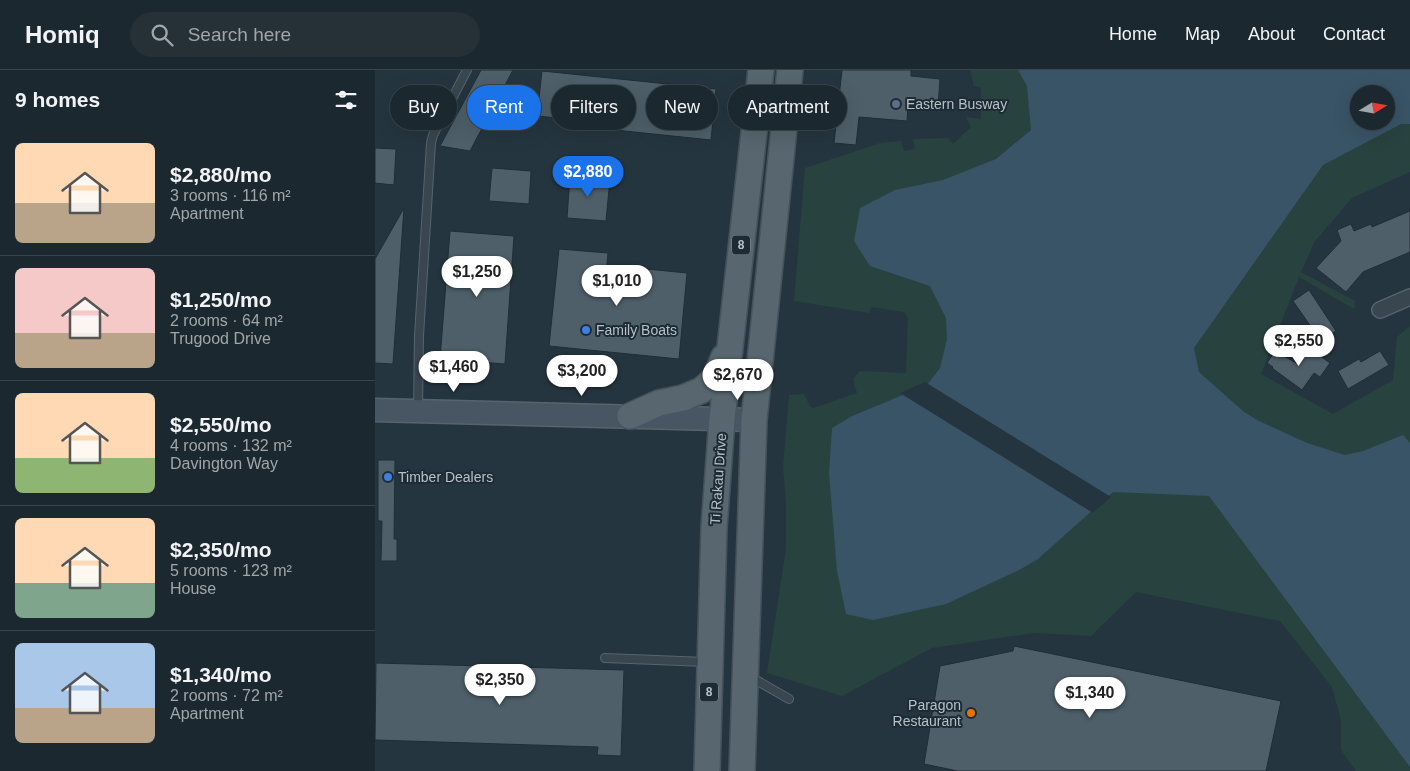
<!DOCTYPE html>
<html lang="en">
<head>
<meta charset="utf-8">
<style>
	:root { --surface:#1c282f; --page:#253037; --text:#f1f3f6; --muted:#a0a6aa; --line:#3a444b; --accent:#1a73e8 }
	body { margin:0; font-family:Helvetica,sans-serif; background:var(--page); color:var(--text); height:100vh; display:flex; flex-direction:column; font-size:19px; white-space:nowrap }
	* { box-sizing:border-box; margin:0 }
	p { font-size:16px; color:var(--muted) }
	.icon { flex:none; width:28px; height:28px; fill:none; stroke:currentColor; stroke-width:2; stroke-linecap:round; stroke-linejoin:round }
	.map { position:relative; flex:1; overflow:hidden }
	.sheet { display:flex; flex-direction:column; background:var(--surface); width:375px }
	.sheet>* { flex:none }
	.banner { position:absolute; left:15px; top:15px; width:475px; height:45px; display:flex; gap:10px }
	.needle { width:32px; rotate:79deg }
	.buttons { position:absolute; left:975px; top:15px; display:grid; gap:10px }
	.buttons a { display:grid; place-items:center; width:45px; height:45px; border-radius:50%; background:var(--surface); box-shadow:0 5px 20px #0002,0 0 0 1px var(--line); font-size:25px }
	.price { position:absolute; translate:-50% -42px; padding:0 11px; border-radius:18px; background:#fff; color:#222; font-size:16px; line-height:32px; filter:drop-shadow(0 1px 2px #0008) }
	.price::after { content:''; position:absolute; left:50%; top:30px; width:15px; height:11px; margin-left:-8px; background:inherit; clip-path:polygon(0 0,100% 0,50% 100%) }
	.price.on { background:var(--accent); color:#fff }
	ul { padding:0; list-style:none }
	li { display:flex; align-items:center; gap:15px; height:125px; padding:0 15px }
	li+li { border-top:1px solid var(--line) }
	li span { display:grid; place-items:center; flex:none; width:140px; height:100px; border-radius:8px; color:#555 }
	li>.icon { margin-inline-start:auto }
	span .icon { width:60px; height:60px; fill:#fffc; stroke-width:1 }
	li b { font-size:21px }
	h2 { display:flex; justify-content:space-between; align-items:center; height:60px; padding:0 15px; font-size:21px }
	.chip { padding:0 18px; border-radius:22px; background:var(--surface); box-shadow:0 5px 20px #0002,0 0 0 1px var(--line); font-size:18px; line-height:45px }
	.chip.on { background:var(--accent); color:#fff }
	header { display:flex; align-items:center; gap:30px; box-sizing:border-box; height:70px; padding:0 25px; background:var(--surface); border-bottom:1px solid var(--line) }
	header strong { font-size:24px }
	nav { display:flex; gap:28px; margin-inline-start:auto; font-size:18px }
	.search { width:350px; height:45px; background:var(--page); display:flex; align-items:center; gap:12px; box-sizing:border-box; padding:0 18px; border-radius:28px; color:var(--muted); font-size:19px }
	main { display:flex; flex:1; min-height:0 }
	.map>svg:first-child { display:block }
	.green { fill:#284240; fill-rule:evenodd }
	.water { fill:#395466; fill-rule:evenodd }
	.pier { fill:#25353f }
	.building { fill:#4e5f6a; stroke:#202d36 }
	.lines { fill:none; stroke-linecap:round; stroke-linejoin:round }
	.service-casing { stroke:#57646d; stroke-width:10 }
	.minor-casing { stroke:#57646d; stroke-width:18 }
	.secondary-casing { stroke:#57646d; stroke-width:25 }
	.primary-casing { stroke:#46525b; stroke-width:28 }
	.service { stroke:#39464f; stroke-width:8 }
	.minor { stroke:#39464f; stroke-width:15 }
	.secondary { stroke:#475662; stroke-width:22 }
	.primary { stroke:#57666f; stroke-width:25 }
	.service-dot { fill:#5c6f8a; stroke:#1e2b34; stroke-width:2 }
	.shop-dot { fill:#3f7fe0; stroke:#1e2b34; stroke-width:2 }
	.food-dot { fill:#e8710a; stroke:#1e2b34; stroke-width:2 }
	.labels { text-anchor:middle; stroke-width:4; stroke-linejoin:round; paint-order:stroke }
	.shield { fill:#1e2b34; stroke:#88949d; stroke-width:1 }
	.shield-label { font-size:12px; font-weight:bold; fill:#b6c1ca }
	.poi-label { font-size:14px; fill:#b6c1ca; stroke:#1e2b34; text-anchor:start }
	.street-label { font-size:14px; fill:#b6c1ca; stroke:#1e2b34 }
</style>
</head>
<body>
<header>
<strong>Homiq</strong>
<div class="search"><svg class="icon" aria-label="search" viewBox="0 0 24 24"><circle cx="10" cy="10" r="6"/><path d="M15 15l6 6"/></svg>Search here</div>
<nav><a>Home</a><a>Map</a><a>About</a><a>Contact</a></nav>
</header>
<main>
<section class="sheet">
<h2>9 homes<svg class="icon" aria-label="filters" viewBox="0 0 24 24"><path d="M4 7h16M4 17h16"/><circle cx="9" cy="7" r="2"/><circle cx="15" cy="17" r="2"/></svg></h2>
<ul>
<li><span style="background:linear-gradient(#ffd9b3 60%,#b9a48a 0)"><svg class="icon" aria-label="home" viewBox="0 0 24 24"><path d="M3 11l9-7 9 7M6 9v11h12V9"/></svg></span><div><b>$2,880/mo</b><p>3 rooms · 116 m²</p><p>Apartment</p></div></li>
<li><span style="background:linear-gradient(#f6c9c9 65%,#b9a48a 0)"><svg class="icon" aria-label="home" viewBox="0 0 24 24"><path d="M3 11l9-7 9 7M6 9v11h12V9"/></svg></span><div><b>$1,250/mo</b><p>2 rooms · 64 m²</p><p>Trugood Drive</p></div></li>
<li><span style="background:linear-gradient(#ffd9b3 65%,#8fb573 0)"><svg class="icon" aria-label="home" viewBox="0 0 24 24"><path d="M3 11l9-7 9 7M6 9v11h12V9"/></svg></span><div><b>$2,550/mo</b><p>4 rooms · 132 m²</p><p>Davington Way</p></div></li>
<li><span style="background:linear-gradient(#ffd9b3 65%,#7fa58c 0)"><svg class="icon" aria-label="home" viewBox="0 0 24 24"><path d="M3 11l9-7 9 7M6 9v11h12V9"/></svg></span><div><b>$2,350/mo</b><p>5 rooms · 123 m²</p><p>House</p></div></li>
<li><span style="background:linear-gradient(#a9c7e8 65%,#b9a48a 0)"><svg class="icon" aria-label="home" viewBox="0 0 24 24"><path d="M3 11l9-7 9 7M6 9v11h12V9"/></svg></span><div><b>$1,340/mo</b><p>2 rooms · 72 m²</p><p>Apartment</p></div></li>
</ul>
</section>
<div class="map">
<svg width="1035" height="701" viewBox="0 0 1035 701">
	<rect width="100%" height="100%" fill="#25353f"/>
	<path class="green" d="M595,0H1035V102L977,128L940,171L926,202L980,231L979,239L924,207L886,304L958,344L1018,310L1022,267L1035,256V701H981L966,680V650L957,617L905,551L761,522L716,566L659,563L557,578L467,626L392,603L411,479V433L408,397L414,325L429,324L435,336L438,338L482,323L478,309L485,301L531,303L533,248L529,242L496,237L494,243L419,231L430,98L505,73L526,71L529,81L540,79L538,69L573,68L578,74L596,57L591,47L606,49V17L599,16ZM984,24H1011V51H984Z"/>
	<path class="water" d="M643,0H1035V54H1026L948,95L819,278L824,302L869,342L884,351L932,373L970,385L988,381L1028,365L1035,373V697L834,426L738,422L663,489L646,499L571,534L498,550L471,544L462,501L454,403L457,358L477,346L552,315L565,298L572,269L571,248L555,216L495,196L479,171L485,138L520,120L568,110L621,89L656,60L652,16ZM984,24H1011V51H984Z"/>
	<polygon class="pier" points="550,312 655,377 736,427 718,443 525,323"/>
	<g class="building">
		<polygon points="106,0 138,0 95,81 65,76"/>
		<polygon points="467,0 536,0 536,6 565,9 563,37 533,36 532,51 484,47 481,75 459,73"/>
		<polygon points="167,1 341,19 336,70 192,55 192,49 162,46"/>
		<polygon points="0,78 21,79 19,115 0,113"/>
		<polygon points="117,98 156,101 154,134 114,131"/>
		<polygon points="195,106 235,109 231,151 192,148"/>
		<polygon points="29,138 18,294 0,293 0,189"/>
		<polygon points="1035,141 1035,182 988,202 971,222 941,198 966,171 962,160 976,154 979,161 996,154 997,157"/>
		<polygon points="75,161 139,166 130,294 65,289"/>
		<polygon points="184,179 233,183 232,195 312,203 304,289 174,276"/>
		<polygon points="934,220 961,261 946,271 918,231"/>
		<polygon points="934,278 955,293 945,307 939,303 927,320 897,298 898,297 892,293 900,281 923,294"/>
		<polygon points="1005,281 1014,295 973,319 963,301 984,289 986,292"/>
		<polygon points="3,390 20,390 19,469 22,469 22,491 6,491 7,451 3,451"/>
		<polygon points="639,576 906,631 891,701 583,701 549,694 565,596 638,581"/>
		<polygon points="1,593 249,600 246,686 222,685 223,677 0,670"/>
	</g>
	<g class="lines">
		<defs>
			<g id="service">
				<polyline points="43,339 44,266 56,73 58,65 92,0"/>
				<polyline points="230,588 331,592"/>
				<polyline points="374,606 414,629"/>
			</g>
			<polyline id="minor" points="1005,240 1035,227"/>
			<polyline id="secondary" points="0,340 379,350"/>
			<g id="primary">
				<polyline points="255,346 284,333 308,328 327,320 340,308 349,287"/>
				<polyline points="332,701 339,458 347,349 386,0"/>
				<polyline points="367,701 379,350 415,0"/>
			</g>
		</defs>
		<use href="#service" class="service-casing"/>
		<use href="#minor" class="minor-casing"/>
		<use href="#secondary" class="secondary-casing"/>
		<use href="#primary" class="primary-casing"/>
		<use href="#service" class="service"/>
		<use href="#minor" class="minor"/>
		<use href="#secondary" class="secondary"/>
		<use href="#primary" class="primary"/>
	</g>
	<circle class="service-dot" cx="521" cy="34" r="5"/>
	<g class="shop-dot">
		<circle cx="211" cy="260" r="5"/>
		<circle cx="13" cy="407" r="5"/>
	</g>
	<circle class="food-dot" cx="596" cy="643" r="5"/>
	<g class="labels">
		<g class="shield">
			<rect x="357" y="165.5" width="18" height="19" rx="4"/>
			<rect x="325" y="612.5" width="18" height="19" rx="4"/>
		</g>
		<g class="shield-label">
			<text x="366" y="179">8</text>
			<text x="334" y="626">8</text>
		</g>
		<g class="poi-label">
			<text x="531" y="39">Eastern Busway</text>
			<text x="221" y="265">Family Boats</text>
			<text x="23" y="412">Timber Dealers</text>
			<text x="586" y="640" text-anchor="end">Paragon<tspan x="586" dy="16">Restaurant</tspan></text>
		</g>
		<g class="street-label">
			<text transform="translate(343 409) rotate(-86)" y="5">Ti Rakau Drive</text>
		</g>
	</g>
</svg>
<div class="buttons">
<a><svg class="needle" viewBox="-14 -14 28 28"><path d="M0-13l5 13h-10z" fill="#e53935"/><path d="M0 13l5-13h-10z" fill="#a0a6aa"/></svg></a>
</div>
<b class="price on" style="left:213px;top:128px">$2,880</b>
<b class="price" style="left:102px;top:228px">$1,250</b>
<b class="price" style="left:242px;top:237px">$1,010</b>
<b class="price" style="left:924px;top:297px">$2,550</b>
<b class="price" style="left:79px;top:323px">$1,460</b>
<b class="price" style="left:207px;top:327px">$3,200</b>
<b class="price" style="left:363px;top:331px">$2,670</b>
<b class="price" style="left:125px;top:636px">$2,350</b>
<b class="price" style="left:715px;top:649px">$1,340</b>
<div class="banner">
<a class="chip">Buy</a>
<a class="chip on">Rent</a>
<a class="chip">Filters</a>
<a class="chip">New</a>
<a class="chip">Apartment</a>
</div>
</div>
</main>
</body>
</html>
